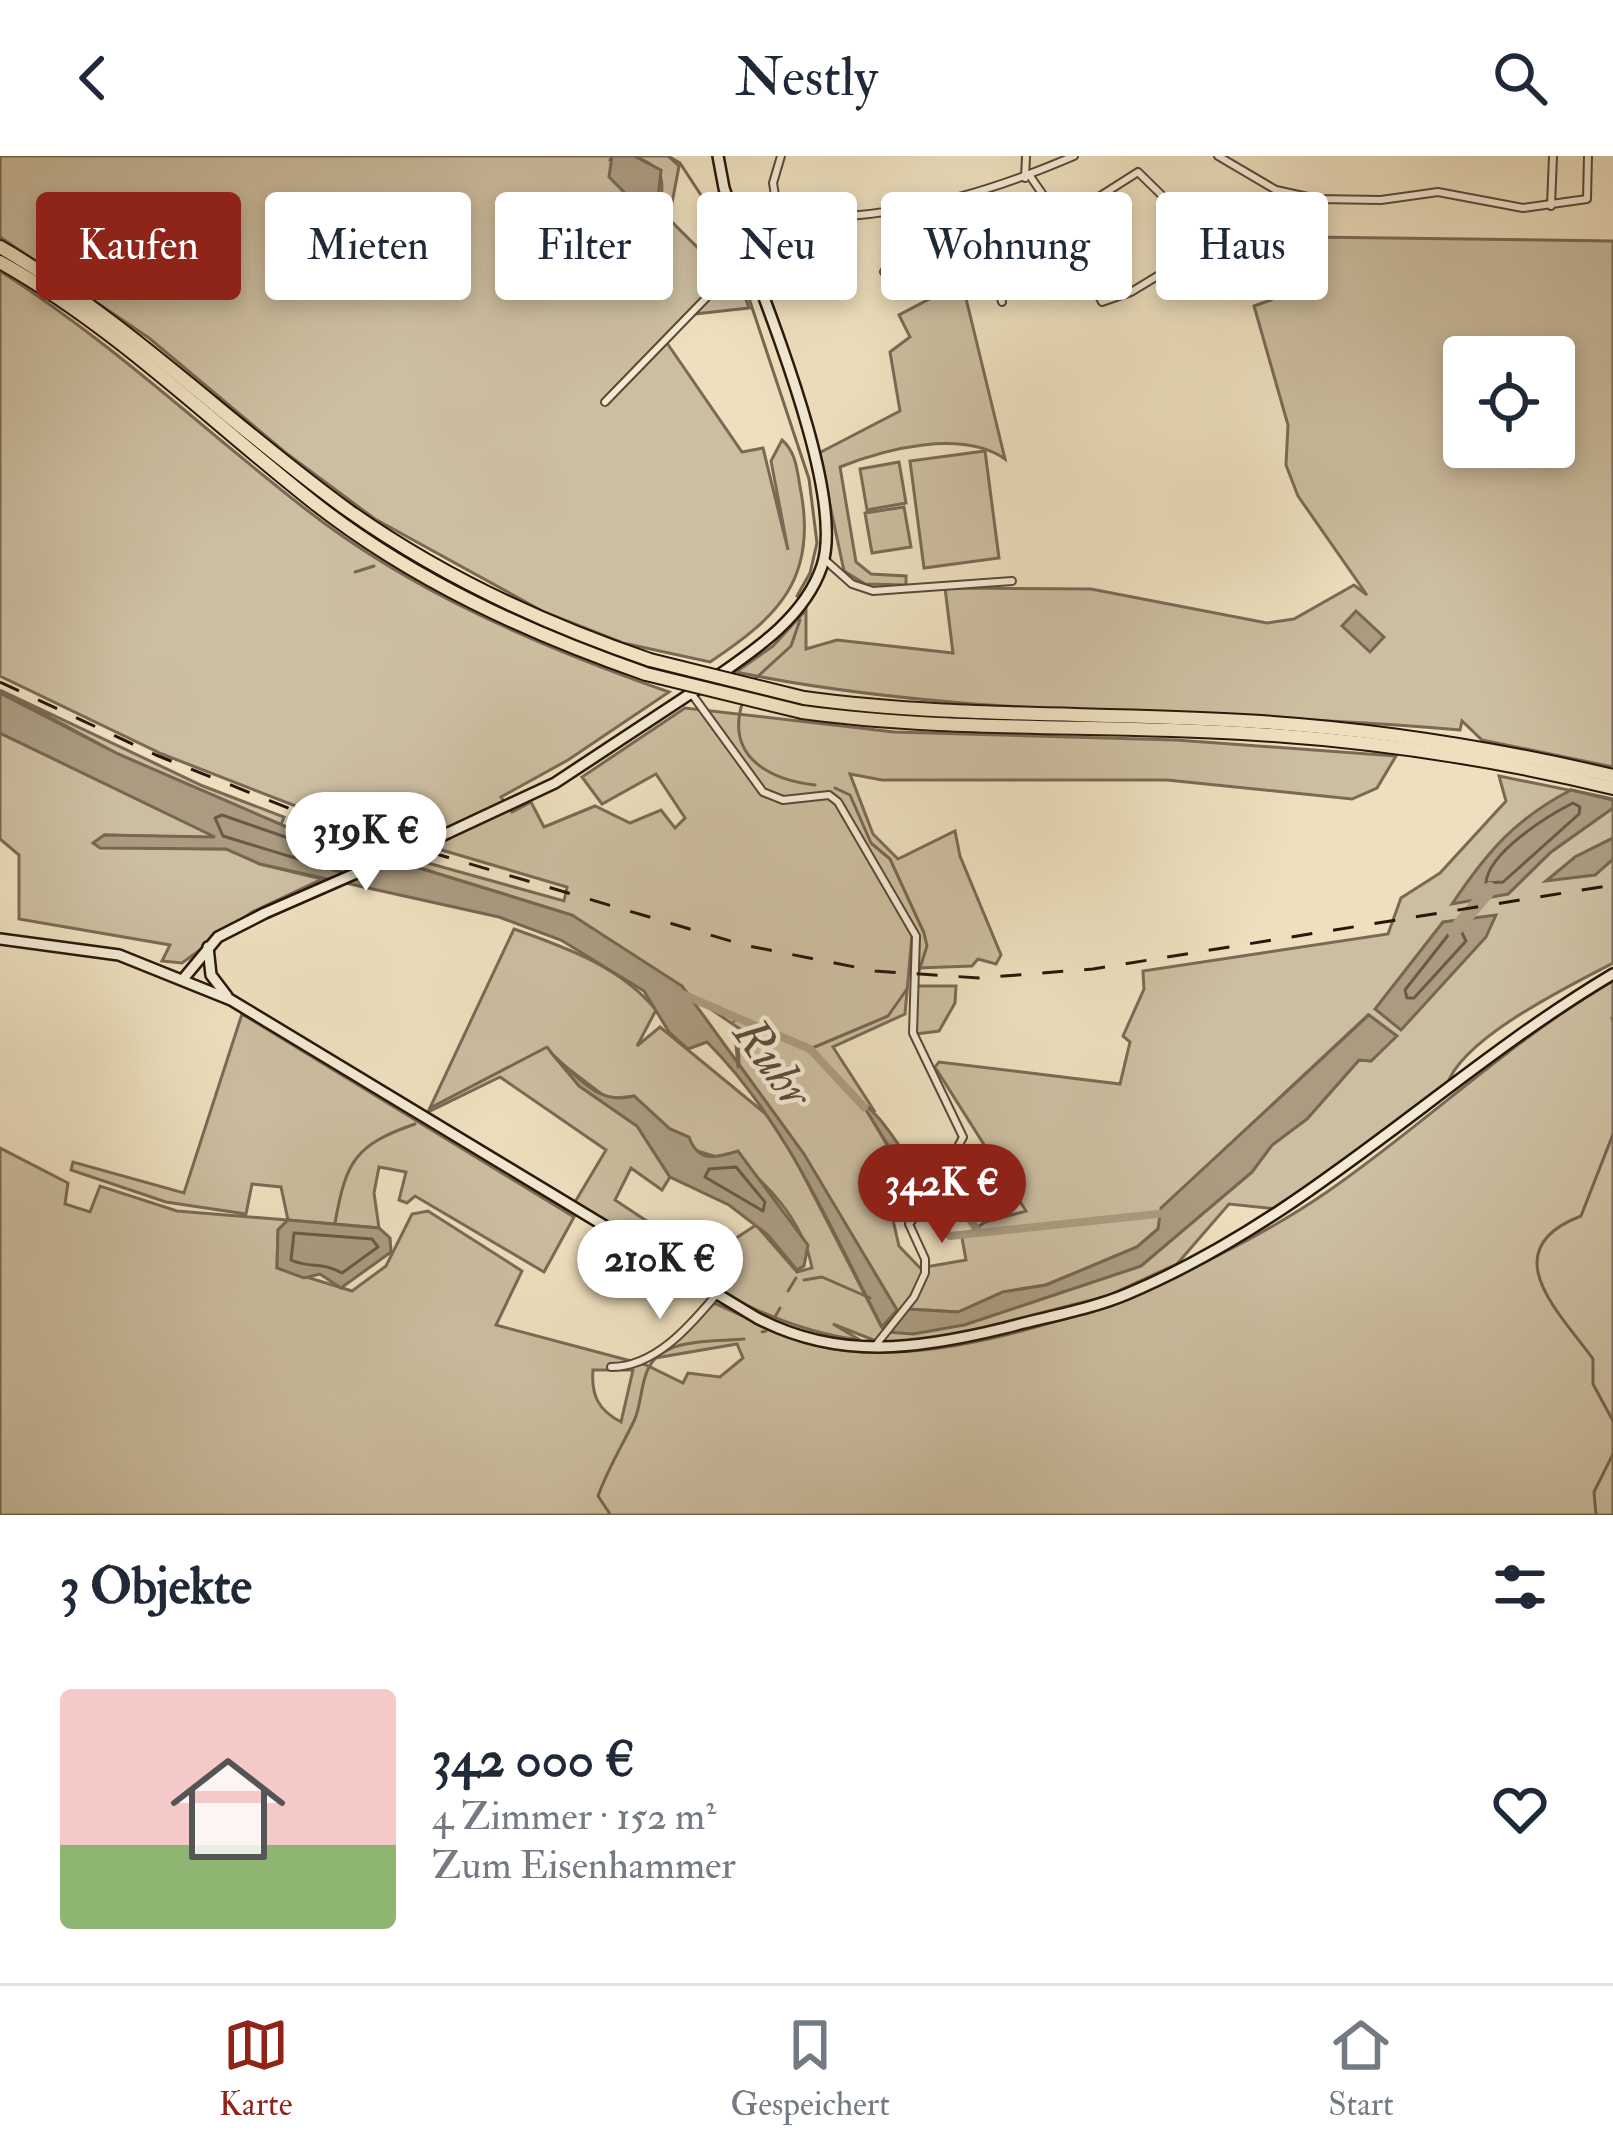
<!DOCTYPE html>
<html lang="de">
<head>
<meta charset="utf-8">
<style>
	:root { --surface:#fff; --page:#f6f6f7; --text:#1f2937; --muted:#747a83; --line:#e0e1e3; --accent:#8f2418 }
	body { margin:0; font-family:"IM FELL Double Pica",serif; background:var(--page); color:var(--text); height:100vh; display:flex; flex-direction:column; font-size:45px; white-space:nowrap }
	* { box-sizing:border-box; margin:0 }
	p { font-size:39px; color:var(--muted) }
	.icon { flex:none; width:66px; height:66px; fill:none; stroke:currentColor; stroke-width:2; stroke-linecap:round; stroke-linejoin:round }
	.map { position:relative; height:1359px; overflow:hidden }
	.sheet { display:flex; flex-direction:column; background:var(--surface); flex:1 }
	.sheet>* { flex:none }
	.hud { position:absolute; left:36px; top:36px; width:1542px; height:108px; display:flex; gap:24px }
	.controls { position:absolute; left:1443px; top:180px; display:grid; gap:24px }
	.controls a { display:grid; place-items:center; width:132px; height:132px; border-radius:12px; background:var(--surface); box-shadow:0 6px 18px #0003; font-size:60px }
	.price { position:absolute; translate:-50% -102px; padding:0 27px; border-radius:42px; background:#fff; color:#222; font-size:39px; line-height:78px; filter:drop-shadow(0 3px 6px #0008) }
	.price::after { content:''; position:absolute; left:50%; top:72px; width:36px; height:27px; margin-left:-18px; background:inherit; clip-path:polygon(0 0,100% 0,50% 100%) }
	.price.active { background:var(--accent); color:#fff }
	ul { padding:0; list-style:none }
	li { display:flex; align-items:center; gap:36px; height:300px; padding:0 60px }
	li+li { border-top:3px solid var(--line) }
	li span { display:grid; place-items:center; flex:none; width:336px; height:240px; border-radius:12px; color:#555 }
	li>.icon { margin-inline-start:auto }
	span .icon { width:144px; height:144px; fill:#fffc; stroke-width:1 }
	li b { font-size:51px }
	h2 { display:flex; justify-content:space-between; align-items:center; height:144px; padding:0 60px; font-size:51px }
	.pill { padding:0 42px; border-radius:12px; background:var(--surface); box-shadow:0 6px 18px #0003; font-size:42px; line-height:108px }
	.pill.active { background:var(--accent); color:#fff }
	header { display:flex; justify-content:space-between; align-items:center; height:156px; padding:0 60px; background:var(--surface); font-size:54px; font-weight:600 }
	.dock { display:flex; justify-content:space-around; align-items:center; height:168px; border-top:3px solid var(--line); background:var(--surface); font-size:33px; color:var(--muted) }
	.dock a { display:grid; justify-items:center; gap:6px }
	.dock .active { color:var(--accent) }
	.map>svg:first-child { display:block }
	.green { fill:#ccbea0; stroke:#7a6a55; stroke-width:3; fill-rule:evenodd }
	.water { fill:#ab9c81; stroke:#776751; stroke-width:3 }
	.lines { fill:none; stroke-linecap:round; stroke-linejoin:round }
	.shore { stroke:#6a5a46; stroke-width:3 }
	.stream { stroke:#776751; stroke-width:3 }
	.canal { stroke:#ab9c81; stroke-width:8 }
	.river { stroke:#ab9c81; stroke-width:14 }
	.street-casing { stroke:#5a4937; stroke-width:10 }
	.secondary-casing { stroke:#28170a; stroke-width:14 }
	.highway-casing { stroke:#28170a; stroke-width:16 }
	.street { stroke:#f4ebd5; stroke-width:6 }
	.secondary { stroke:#f4ebd5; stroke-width:9 }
	.highway { stroke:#eee0bf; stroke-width:12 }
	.rail { stroke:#28170a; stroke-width:3; stroke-dasharray:21 21; stroke-linecap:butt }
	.secondary-bridge-casing { stroke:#28170a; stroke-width:14; stroke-linecap:butt }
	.highway-bridge-casing { stroke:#28170a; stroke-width:16; stroke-linecap:butt }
	.secondary-bridge { stroke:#f4ebd5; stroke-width:9 }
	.highway-bridge { stroke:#eee0bf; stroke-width:12 }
	.labels { text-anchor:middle; stroke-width:9; stroke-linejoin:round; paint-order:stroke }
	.water-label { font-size:48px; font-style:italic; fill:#5c4c3a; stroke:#f4ebd5 }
</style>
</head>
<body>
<header><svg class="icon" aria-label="back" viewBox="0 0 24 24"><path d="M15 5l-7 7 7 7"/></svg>Nestly<svg class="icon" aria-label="search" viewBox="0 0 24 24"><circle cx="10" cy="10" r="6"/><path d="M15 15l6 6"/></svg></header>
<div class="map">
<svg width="1613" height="1359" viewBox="0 0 1613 1359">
	<rect width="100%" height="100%" fill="#eee0bf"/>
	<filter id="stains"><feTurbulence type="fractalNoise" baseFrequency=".00167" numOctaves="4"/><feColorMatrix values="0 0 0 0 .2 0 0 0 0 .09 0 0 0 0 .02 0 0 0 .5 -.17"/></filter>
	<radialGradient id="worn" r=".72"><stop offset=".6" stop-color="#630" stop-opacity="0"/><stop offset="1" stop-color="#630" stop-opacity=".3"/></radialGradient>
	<g class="green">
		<path d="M0,0H612L610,4L661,42C665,16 657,9 634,0H668L679,10L669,63L744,138L749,152L686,159L622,233L667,187L742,296L763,292L788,394L771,305L782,284C797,297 797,316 801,336C817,423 778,461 710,506L623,487L544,456L375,363L286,297L149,182L0,81Z"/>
		<path d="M1238,67L1310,81L1613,85V611L1482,584L1462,565L1460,574C1219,552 973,565 736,516L773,490L806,454V493L837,484L953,497L945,432L1091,433L1267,467L1294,463L1354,429L1367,439L1298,340L1286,309L1288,269L1254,150L1271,144L1263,111ZM1464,201H1554V291H1464Z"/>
		<path d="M0,115C113,187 199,270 303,351C411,436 541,491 669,536L568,604L501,641L512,656L531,646L544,671L595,650L630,667L661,654L675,672L685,662L656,618L602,648L582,621L685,552L894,576L1176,584L1396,600L1377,632L1352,643L1167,624H882L850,618L873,678L898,703L955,675L960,700L1001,799L996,808L978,803L972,810L918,812L919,780L845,655L912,779L905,858L833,891L875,956L863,948L887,989L877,995L899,1090L920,1112L966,1104L962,1082L985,1066L1026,1055L935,911L939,906L1120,928L1130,886L1123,880L1144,833L1143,815L1388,778L1401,742L1440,717L1506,645L1499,620L1613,643L1571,634L1508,738L1551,696L1613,652V682L1575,701L1595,719L1613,703V807C1569,830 1462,882 1447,929L1276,1053L1229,1048L1177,1108L1107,1140L932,1185L886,1189L833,1168L860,1184C753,1171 665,1101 575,1046L606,994L500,921L428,956L514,773C565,791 621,811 656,854L637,890L660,871L767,959L793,999L881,1170L897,1154L804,999L739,909L738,875H743L572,759L400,706L410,702L564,745L567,731L306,654L162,598L0,520ZM1368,859L1396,880L1371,905L1359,904L1307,963L1272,989L1252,1016L1141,1110L964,1169L908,1153L959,1156L1003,1136L1046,1129L1137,1091L1158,1073L1162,1052ZM561,907L608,943L634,940L670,973L688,981L694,994L720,1002L728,998C766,1025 803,1064 812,1112L797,1116L756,1069L721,1092L724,1116L615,1044L631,1012L662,1034L670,1021L637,970L579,930Z"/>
		<path d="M962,126L1005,303C962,273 885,293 840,311L856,406L871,418L906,420V429L865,428L844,415L819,297L900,255L890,196L910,181L899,159Z"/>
		<polygon points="985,295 999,402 924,412 910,305"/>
		<polygon points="899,306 906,347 867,354 860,313"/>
		<polygon points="904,351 911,391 872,397 865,357"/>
		<polygon points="0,534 203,630 284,661 281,669 118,598"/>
		<polygon points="0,577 218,682 104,679 147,692 226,693 260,708 322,723 252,756 182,807 162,805 170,789 19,763 19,699 0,683"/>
		<path d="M291,664L393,695C365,707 317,681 289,672Z"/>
		<path d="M1613,825V1359H0V992L68,1027L65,1048L90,1056L100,1030L177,1055L288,1064L281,1031L252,1028L246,1058L166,1046L71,1014L73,1006L184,1037L242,858L574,1061L544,1116L415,1040L407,1047L399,1044L406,1016L379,1011L374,1037L379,1072L288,1064L278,1074L277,1112L352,1135L386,1110L412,1058L428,1055L522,1115L496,1169L646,1209L683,1227L688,1217L720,1221L743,1202L737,1188L649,1203L714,1147C754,1164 790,1186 833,1193C978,1216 1208,1118 1327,1036C1424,969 1511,884 1613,825ZM593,1214H633L621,1266C598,1254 591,1239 593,1214Z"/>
		<polygon points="916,830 956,830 955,847 939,875 916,878"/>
	</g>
	<g class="water">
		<polygon points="612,0 634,0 661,14 657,52 643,55 609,21"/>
		<polygon points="1356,455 1384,481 1370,496 1342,470"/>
		<path d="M0,537L118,598L289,672L572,759L682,830L804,998L897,1154L882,1171C831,1073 786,965 707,886L688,893L669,876L644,835L561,784L499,761L260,708L226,693L100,692L93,687L104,679L215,681L0,577Z"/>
		<path d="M1571,634L1613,644V652L1551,696L1508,738L1452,748C1487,696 1515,663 1571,634Z"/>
		<polygon points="1613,682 1613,703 1595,719 1546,725 1575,701"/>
		<polygon points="1496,759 1486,781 1401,874 1375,853 1443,766"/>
		<polygon points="1369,859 1397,880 1371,905 1359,904 1307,963 1272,989 1252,1016 1141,1110 964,1169 913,1178 887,1176 907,1153 958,1156 1003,1136 1046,1129 1137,1091 1158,1073 1161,1052"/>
		<path d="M553,899C578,921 599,950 634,940L670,973L689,981C698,1007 716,1002 738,995L808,1089L804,1110L797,1114L768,1079L729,1049L670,1021L637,970L579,930Z"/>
		<path d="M861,946C895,969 907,1021 949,1030L945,1037L926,1034L924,1045L913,1049V1029Z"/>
		<polygon points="288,1064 379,1072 390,1082 391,1096 341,1132 320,1118 304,1122 277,1112 278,1074"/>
	</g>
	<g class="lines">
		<g class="shore">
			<path d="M1573,647L1580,651L1579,658L1503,726L1486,727C1488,697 1547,660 1573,647Z"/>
			<polyline points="341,716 223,680 215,662 222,659 360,707"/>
			<polygon points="1461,775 1466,785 1414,842 1407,842 1405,834 1449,778"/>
			<polygon points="736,1011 765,1046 763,1055 705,1021 709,1013"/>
			<path d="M294,1077L372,1083L378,1091L342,1117C321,1105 311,1113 291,1104Z"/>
		</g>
		<g class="stream">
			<polyline points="668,0 680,7 729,82 809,323 817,387 810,417 797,440"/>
			<polyline points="355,416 374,410"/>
			<polyline points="755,523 791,490 800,464"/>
			<path d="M742,548C726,602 771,624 815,629"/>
			<polyline points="835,632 850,639 871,687 890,703 924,777 927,790 919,815"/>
			<polyline points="734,858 734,865"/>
			<polyline points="1612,862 1613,865"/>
			<polyline points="735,877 738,911"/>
			<polyline points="810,893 888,860 907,833"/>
			<polyline points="430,952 547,891 553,899"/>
			<path d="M1613,978L1581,1060C1492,1094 1560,1157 1593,1203V1228L1613,1265"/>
			<path d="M335,1067C346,1006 354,989 415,968"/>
			<polyline points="804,1124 822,1121 870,1142"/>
			<polyline points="788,1135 796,1122"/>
			<polyline points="775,1161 780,1152"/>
			<polyline points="762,1176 766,1175"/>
			<path d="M610,1358L598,1340C609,1310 621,1292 634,1265C642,1248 640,1228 649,1211C665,1181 715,1186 744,1183"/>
			<polyline points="1596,1359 1594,1336 1613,1298"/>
		</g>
		<g class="canal">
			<polyline points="682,838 810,893 864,951"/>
			<polyline points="955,1042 978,1075"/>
			<polyline points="931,1064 950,1080 1167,1057"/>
		</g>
		<polyline class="river" points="1454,775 1490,733"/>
		<defs>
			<g id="street">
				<polyline points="1218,0 1276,34 1317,43 1381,44 1438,36 1523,52 1587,43 1588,0"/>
				<polyline points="1030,20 1061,65 1102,146 1131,136 1202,93"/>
				<polyline points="1025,22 1026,0"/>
				<polyline points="1551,50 1553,0"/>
				<polyline points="778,58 773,27 781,0"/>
				<path d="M734,64C770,57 803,63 838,61C924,55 995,34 1074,0"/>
				<polyline points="1061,65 1138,16 1185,62 1220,135"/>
				<polyline points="935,73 956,83 999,69"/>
				<polyline points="982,74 1002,146"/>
				<polygon points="888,110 895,115 892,121 884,116"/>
				<polyline points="895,115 932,92 936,80 929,51"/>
				<polyline points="605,246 706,142 718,104 743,90"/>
				<polyline points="824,403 852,428 873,435 1012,425"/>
				<polyline points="691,537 763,636 783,644 829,639 838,646 916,780 913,877 963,981 935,1036 909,1068 925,1103 925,1117 914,1141 875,1190"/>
				<path d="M611,1211C655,1211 690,1170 716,1139"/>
			</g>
			<g id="secondary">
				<path d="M716,521C758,492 805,460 822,410C848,332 751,116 724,32L718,0"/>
				<polyline points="448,677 555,627 702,530"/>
				<path d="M0,783L119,799L231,844L757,1162C839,1205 919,1193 1005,1172C1045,1161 1089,1154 1127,1138C1310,1061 1445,918 1613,818"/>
				<polyline points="208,791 211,819 227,840"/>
				<polyline points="184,822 218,781 265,757"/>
			</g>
			<g id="highway">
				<path d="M0,91C128,165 230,269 349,355C441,420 544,468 650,504"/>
				<path d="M0,106C116,171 209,264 313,346C412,424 528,477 646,518"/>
				<path d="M804,542C950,562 1096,556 1243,565C1368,572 1491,591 1613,620"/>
				<path d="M802,556C948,576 1095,568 1242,577C1367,584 1491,602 1613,632"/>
			</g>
		</defs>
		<use href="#street" class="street-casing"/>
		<use href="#secondary" class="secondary-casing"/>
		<use href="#highway" class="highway-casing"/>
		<use href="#street" class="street"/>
		<use href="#secondary" class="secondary"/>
		<use href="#highway" class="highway"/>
		<polyline class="rail" points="0,526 156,599 308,660 744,789 875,815 979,822 1093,813 1613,729"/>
		<defs>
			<polyline id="secondary-bridge" points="265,757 448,677"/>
			<g id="highway-bridge">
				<polyline points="650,504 804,542"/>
				<polyline points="646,518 802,556"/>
			</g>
		</defs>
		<use href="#secondary-bridge" class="secondary-bridge-casing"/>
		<use href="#highway-bridge" class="highway-bridge-casing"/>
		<use href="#secondary-bridge" class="secondary-bridge"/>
		<use href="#highway-bridge" class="highway-bridge"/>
	</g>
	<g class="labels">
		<g class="water-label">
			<text transform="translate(774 906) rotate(54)" y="17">Ruhr</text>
		</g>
	</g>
	<rect width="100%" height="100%" filter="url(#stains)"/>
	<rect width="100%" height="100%" fill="url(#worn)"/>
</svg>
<div class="controls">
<a><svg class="icon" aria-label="locate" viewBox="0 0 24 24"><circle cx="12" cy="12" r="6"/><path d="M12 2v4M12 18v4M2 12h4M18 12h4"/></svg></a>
</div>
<b class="price" style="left:366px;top:738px">319K €</b>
<b class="price active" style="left:942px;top:1090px">342K €</b>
<b class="price" style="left:660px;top:1166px">210K €</b>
<div class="hud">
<a class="pill active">Kaufen</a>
<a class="pill">Mieten</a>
<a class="pill">Filter</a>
<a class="pill">Neu</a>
<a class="pill">Wohnung</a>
<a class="pill">Haus</a>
</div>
</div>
<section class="sheet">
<h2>3 Objekte<svg class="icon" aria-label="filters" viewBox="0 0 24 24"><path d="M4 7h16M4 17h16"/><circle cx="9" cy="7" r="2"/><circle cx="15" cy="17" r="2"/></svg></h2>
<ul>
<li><span style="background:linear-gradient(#f6c9c9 65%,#8fb573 0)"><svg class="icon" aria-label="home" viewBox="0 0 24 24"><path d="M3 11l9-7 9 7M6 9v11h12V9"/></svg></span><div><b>342 000 €</b><p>4 Zimmer · 152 m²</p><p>Zum Eisenhammer</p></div><svg class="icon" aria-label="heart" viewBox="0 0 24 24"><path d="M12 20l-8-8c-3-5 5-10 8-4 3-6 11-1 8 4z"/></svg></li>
</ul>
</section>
<nav class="dock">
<a class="active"><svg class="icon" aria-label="map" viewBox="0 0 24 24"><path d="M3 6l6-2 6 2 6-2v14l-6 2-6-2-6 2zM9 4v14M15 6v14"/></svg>Karte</a>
<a><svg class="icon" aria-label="saved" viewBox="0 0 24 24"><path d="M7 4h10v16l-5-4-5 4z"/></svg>Gespeichert</a>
<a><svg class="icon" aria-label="home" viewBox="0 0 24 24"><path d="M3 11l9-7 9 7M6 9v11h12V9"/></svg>Start</a>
</nav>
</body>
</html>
